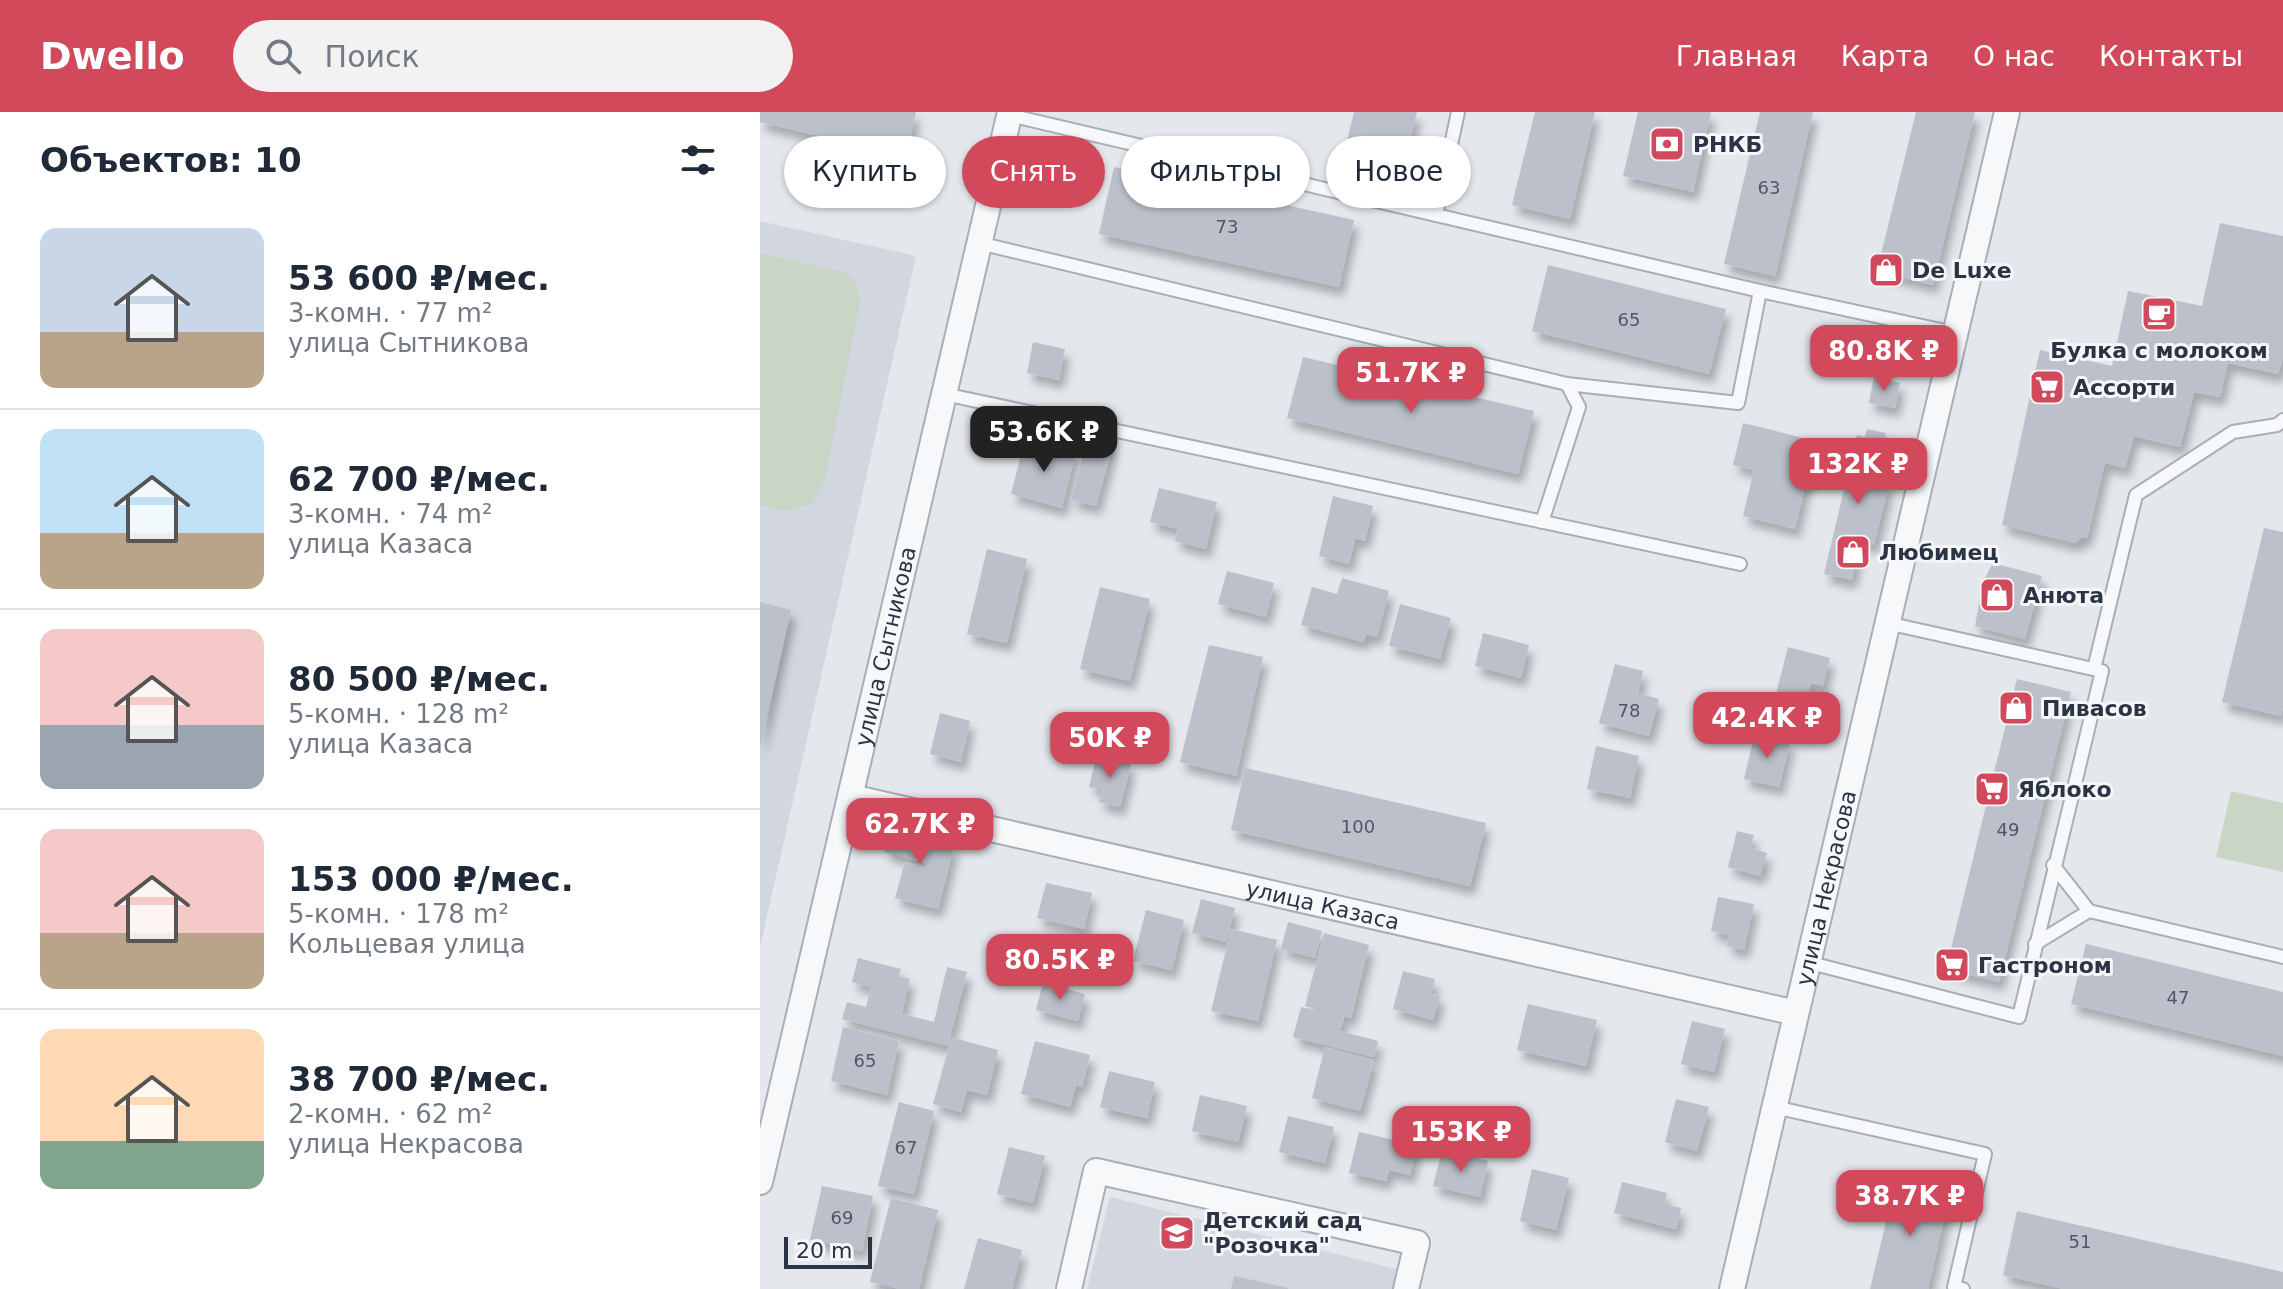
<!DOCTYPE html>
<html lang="ru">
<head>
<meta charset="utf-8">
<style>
	:root { --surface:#fff; --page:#f2f2f3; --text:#1f2937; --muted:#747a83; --line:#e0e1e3; --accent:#d1495b }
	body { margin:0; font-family:"DejaVu Sans",sans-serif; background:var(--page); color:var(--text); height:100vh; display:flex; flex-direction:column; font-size:30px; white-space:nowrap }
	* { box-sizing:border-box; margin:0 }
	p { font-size:26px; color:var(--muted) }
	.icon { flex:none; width:44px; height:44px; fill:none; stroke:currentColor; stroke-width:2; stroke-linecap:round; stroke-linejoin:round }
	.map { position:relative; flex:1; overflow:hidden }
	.drawer { display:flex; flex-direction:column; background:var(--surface); width:760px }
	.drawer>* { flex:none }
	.banner { position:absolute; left:24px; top:24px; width:760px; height:72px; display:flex; gap:16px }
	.scale { position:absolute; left:24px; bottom:20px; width:88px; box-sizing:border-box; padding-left:8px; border:4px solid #2b3445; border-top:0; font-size:22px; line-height:28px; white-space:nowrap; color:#2b3445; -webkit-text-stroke:6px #f4f6f9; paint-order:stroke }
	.price { position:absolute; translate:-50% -68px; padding:0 18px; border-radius:16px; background:var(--accent); color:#fff; font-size:26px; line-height:52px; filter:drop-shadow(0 2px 4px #0008) }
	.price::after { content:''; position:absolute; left:50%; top:48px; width:24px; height:18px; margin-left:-12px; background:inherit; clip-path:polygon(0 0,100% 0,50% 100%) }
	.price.selected { background:#222; color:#fff }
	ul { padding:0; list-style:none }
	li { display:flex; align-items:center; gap:24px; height:200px; padding:0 40px }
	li+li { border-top:2px solid var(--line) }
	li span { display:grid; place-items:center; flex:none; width:224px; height:160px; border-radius:16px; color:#555 }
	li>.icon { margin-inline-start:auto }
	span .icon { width:96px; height:96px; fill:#fffc; stroke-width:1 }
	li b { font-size:34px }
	h2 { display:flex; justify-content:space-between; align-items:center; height:96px; padding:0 40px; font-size:34px }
	.pill { padding:0 28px; border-radius:36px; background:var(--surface); box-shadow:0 2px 6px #0004; font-size:28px; line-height:72px }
	.pill.selected { background:var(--accent); color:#fff }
	header { display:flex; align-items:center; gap:48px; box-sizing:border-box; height:112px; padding:0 40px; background:var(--accent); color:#fff }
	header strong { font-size:38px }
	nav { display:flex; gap:44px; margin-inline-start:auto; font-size:28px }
	.search { width:560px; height:72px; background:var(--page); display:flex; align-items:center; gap:20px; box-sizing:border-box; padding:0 28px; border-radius:44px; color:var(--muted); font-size:30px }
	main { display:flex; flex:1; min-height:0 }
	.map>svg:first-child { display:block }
	.built { fill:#d2d6de }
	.green { fill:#c9d6c5 }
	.building { fill:#bbc0ca; filter:url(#shadow) }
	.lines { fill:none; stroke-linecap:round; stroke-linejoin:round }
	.lane-casing { stroke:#a9aeb7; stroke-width:16 }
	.street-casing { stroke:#a9aeb7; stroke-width:28 }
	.lane { stroke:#f7f8fa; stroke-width:12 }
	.street { stroke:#f7f8fa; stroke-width:24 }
	.labels { text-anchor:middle; stroke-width:6; stroke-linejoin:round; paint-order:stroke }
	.number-label { font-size:18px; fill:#4f5766 }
	.poi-label { font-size:22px; font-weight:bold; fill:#2b3445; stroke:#f4f6f9; text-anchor:start }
	.street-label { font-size:22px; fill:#2b3445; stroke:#f4f6f9 }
</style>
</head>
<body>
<header>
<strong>Dwello</strong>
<div class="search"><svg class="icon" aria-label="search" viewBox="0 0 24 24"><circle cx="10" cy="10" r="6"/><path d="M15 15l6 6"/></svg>Поиск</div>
<nav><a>Главная</a><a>Карта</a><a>О нас</a><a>Контакты</a></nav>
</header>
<main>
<section class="drawer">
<h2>Объектов: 10<svg class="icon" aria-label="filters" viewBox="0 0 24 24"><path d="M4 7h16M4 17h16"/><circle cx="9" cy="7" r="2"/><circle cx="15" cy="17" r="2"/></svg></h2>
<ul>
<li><span style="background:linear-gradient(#c9d6e8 65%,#b9a48a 0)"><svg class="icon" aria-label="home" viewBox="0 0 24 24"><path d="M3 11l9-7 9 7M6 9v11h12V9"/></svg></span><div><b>53 600 ₽/мес.</b><p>3-комн. · 77 m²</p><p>улица Сытникова</p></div></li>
<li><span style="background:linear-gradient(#bfe0f5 65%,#b9a48a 0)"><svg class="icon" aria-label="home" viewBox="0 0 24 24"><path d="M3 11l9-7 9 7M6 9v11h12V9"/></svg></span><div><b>62 700 ₽/мес.</b><p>3-комн. · 74 m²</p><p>улица Казаса</p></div></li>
<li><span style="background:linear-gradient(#f6c9c9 60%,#9aa5b1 0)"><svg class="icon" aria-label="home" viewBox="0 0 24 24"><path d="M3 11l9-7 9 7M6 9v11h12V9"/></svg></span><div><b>80 500 ₽/мес.</b><p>5-комн. · 128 m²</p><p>улица Казаса</p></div></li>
<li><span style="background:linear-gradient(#f6c9c9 65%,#b9a48a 0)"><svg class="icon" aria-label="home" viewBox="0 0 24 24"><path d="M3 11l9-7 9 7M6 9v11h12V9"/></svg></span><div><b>153 000 ₽/мес.</b><p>5-комн. · 178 m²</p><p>Кольцевая улица</p></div></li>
<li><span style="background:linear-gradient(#ffd9b3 70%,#7fa58c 0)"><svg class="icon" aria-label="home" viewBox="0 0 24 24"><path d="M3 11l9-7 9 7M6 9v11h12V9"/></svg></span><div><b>38 700 ₽/мес.</b><p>2-комн. · 62 m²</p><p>улица Некрасова</p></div></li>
</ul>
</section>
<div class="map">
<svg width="1523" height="1177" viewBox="0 0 1523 1177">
	<defs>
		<filter id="shadow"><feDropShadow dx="5" dy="9" stdDeviation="4" flood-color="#0004"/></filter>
	</defs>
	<rect width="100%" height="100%" fill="#e4e7ec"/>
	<g class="built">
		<polygon points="0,109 156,144 0,835"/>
		<polygon points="350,1085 636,1157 632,1177 327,1177"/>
	</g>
	<g class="green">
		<polygon points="0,141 83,160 95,168 100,189 65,366 52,392 24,399 0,393"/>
		<polygon points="1471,679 1523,691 1523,760 1456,745"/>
	</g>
	<g class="building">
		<polygon points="0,0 156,0 146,44 0,10"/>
		<polygon points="594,0 657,0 639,73 580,58"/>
		<polygon points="775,0 835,0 810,107 752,93"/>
		<polygon points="878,0 951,0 933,80 863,64"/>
		<polygon points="1000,0 1053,0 1015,164 964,152"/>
		<polygon points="1156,0 1215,0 1173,173 1117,159"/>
		<polygon points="354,55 594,108 579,175 339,122"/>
		<polygon points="1460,111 1523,124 1523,245 1518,262 1468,251 1460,285 1434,280 1420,335 1374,324 1365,356 1345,351 1327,426 1321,426 1315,431 1242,413 1280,238 1352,254 1368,179 1442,194"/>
		<polygon points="788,153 966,197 949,262 772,219"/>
		<polygon points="273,230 305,237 299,268 267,261"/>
		<polygon points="543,245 774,299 758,362 527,306"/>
		<polygon points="1114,265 1140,271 1135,296 1109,291"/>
		<polygon points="983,311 1056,329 1035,417 983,404 994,358 973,353"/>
		<polygon points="1107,317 1126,321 1115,368 1129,371 1114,433 1100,429 1092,468 1064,462 1097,323 1105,325"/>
		<polygon points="328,326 353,333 336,394 311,388"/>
		<polygon points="275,329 316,340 302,396 251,382 262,339 271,341"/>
		<polygon points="399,376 457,390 446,437 415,429 418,417 390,410"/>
		<polygon points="573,384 613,394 605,429 595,426 589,452 559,444"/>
		<polygon points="1504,416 1523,420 1523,595 1521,604 1462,590"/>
		<polygon points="227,437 267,447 247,531 207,522"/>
		<polygon points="1233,451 1282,464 1265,527 1215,514 1223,470"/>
		<polygon points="467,459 514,471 506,505 458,492"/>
		<polygon points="582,466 629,479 617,525 606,522 603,530 541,513 552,475 577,482"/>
		<polygon points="340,475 390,487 370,569 320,557"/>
		<polygon points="0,490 31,498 1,631 0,631"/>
		<polygon points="640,492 691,506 680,547 629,534"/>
		<polygon points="723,521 769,533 761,566 715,554"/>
		<polygon points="449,533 503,545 476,664 420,650"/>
		<polygon points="1028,535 1070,546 1063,574 1051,571 1045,593 1015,586"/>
		<polygon points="855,552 883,559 878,581 899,587 889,624 839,611"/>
		<polygon points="1257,567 1311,580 1239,870 1186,857"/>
		<polygon points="180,601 210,609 201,650 170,642"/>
		<polygon points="995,621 1030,630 1019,675 984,667"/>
		<polygon points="836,634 879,644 870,686 827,677"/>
		<polygon points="337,643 371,652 360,695 339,690 342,678 329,675"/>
		<polygon points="485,656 726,711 710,774 471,718"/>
		<polygon points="131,714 172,725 171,728 194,734 178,797 135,786 145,750 165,755 166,751 124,740"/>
		<polygon points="977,719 994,723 990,736 1007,741 1000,764 968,755"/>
		<polygon points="286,771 332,781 324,817 277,806"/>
		<polygon points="958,785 994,792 984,838 967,834 969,823 951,819"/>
		<polygon points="441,787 475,796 466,830 432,821"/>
		<polygon points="386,798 424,808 412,858 373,849"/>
		<polygon points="528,810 562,819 555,846 521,837"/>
		<polygon points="471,817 517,828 498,909 451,899"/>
		<polygon points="564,821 609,833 591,906 545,894"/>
		<polygon points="1326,832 1523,880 1523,944 1311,892"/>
		<polygon points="98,846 141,857 139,864 150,867 142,902 174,910 187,855 207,860 190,925 238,938 227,983 207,978 201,1000 173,992 189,934 82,907 87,890 106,895 111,875 92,870"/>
		<polygon points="643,859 675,867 671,882 680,884 673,908 633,897"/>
		<polygon points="283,871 325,882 318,909 276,898"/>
		<polygon points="768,892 837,908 826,954 757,938"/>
		<polygon points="541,895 584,905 580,919 618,929 614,945 533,925"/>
		<polygon points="932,909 965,917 954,960 921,952"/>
		<polygon points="83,915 139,929 127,983 71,969"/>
		<polygon points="275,929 330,943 322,975 316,973 310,995 261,982"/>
		<polygon points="565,935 614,948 600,999 552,986"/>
		<polygon points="349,959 395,970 387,1006 340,995"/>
		<polygon points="440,983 487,994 478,1030 432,1019"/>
		<polygon points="916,987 949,995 937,1039 905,1030"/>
		<polygon points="139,990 174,999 154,1082 118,1074"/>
		<polygon points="528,1004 574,1015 565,1051 519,1040"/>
		<polygon points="599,1020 657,1033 650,1063 629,1058 626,1069 589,1061"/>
		<polygon points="249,1035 285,1044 273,1091 237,1082"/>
		<polygon points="682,1038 728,1049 720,1085 673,1074"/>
		<polygon points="772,1057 809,1066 796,1118 760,1109"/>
		<polygon points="1136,1068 1190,1081 1168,1177 1110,1177"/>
		<polygon points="862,1070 907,1081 904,1092 921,1096 916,1117 854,1101"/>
		<polygon points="62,1074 113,1084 102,1139 50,1128"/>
		<polygon points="131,1086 178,1098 159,1177 140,1177 110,1170"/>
		<polygon points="1257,1099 1523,1160 1523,1177 1304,1177 1243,1163"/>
		<polygon points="218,1126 262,1138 252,1177 204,1177"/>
		<polygon points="474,1164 528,1176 528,1177 471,1177"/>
	</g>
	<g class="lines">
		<defs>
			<g id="lane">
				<polyline points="249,3 676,103 698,0"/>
				<polyline points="676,103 1000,179 978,291 807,272"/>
				<polyline points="219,131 807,272 819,295 782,410"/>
				<polyline points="1000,179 1195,221"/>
				<polyline points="184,282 980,452"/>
				<polyline points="1334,557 1376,383 1473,320 1517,313 1523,308"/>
				<polyline points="1293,753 1329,799"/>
				<polyline points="1275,832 1329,799 1523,845"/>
				<polyline points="1047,850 1259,905 1342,559 1127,511"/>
				<polyline points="1014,995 1225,1042 1194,1175 1203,1177"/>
			</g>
			<g id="street">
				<path id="s1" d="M91,685L1036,901"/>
				<path id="s2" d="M0,1070L250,0"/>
				<polyline points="309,1177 336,1059 657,1131 646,1177"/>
				<path id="s3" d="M972,1177L1247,0"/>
			</g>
		</defs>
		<use href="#lane" class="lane-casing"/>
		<use href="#street" class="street-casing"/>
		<use href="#lane" class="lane"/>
		<use href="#street" class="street"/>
	</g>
	<defs>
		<symbol id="bank-square" viewBox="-11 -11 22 22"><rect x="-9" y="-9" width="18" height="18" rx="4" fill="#d1495b" stroke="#f4f6f9"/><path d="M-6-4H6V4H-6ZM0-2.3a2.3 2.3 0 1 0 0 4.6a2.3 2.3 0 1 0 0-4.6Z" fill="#fff"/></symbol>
		<symbol id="shop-square" viewBox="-11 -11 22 22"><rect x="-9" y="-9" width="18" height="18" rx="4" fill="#d1495b" stroke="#f4f6f9"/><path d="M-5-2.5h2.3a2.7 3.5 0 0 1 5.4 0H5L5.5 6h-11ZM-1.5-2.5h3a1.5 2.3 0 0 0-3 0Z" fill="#fff"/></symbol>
		<symbol id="cafe-square" viewBox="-11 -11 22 22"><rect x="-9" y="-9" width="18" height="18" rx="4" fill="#d1495b" stroke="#f4f6f9"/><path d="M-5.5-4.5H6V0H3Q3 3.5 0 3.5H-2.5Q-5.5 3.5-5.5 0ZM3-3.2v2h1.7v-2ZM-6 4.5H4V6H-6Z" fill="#fff"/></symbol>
		<symbol id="supermarket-square" viewBox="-11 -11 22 22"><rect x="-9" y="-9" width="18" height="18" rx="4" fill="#d1495b" stroke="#f4f6f9"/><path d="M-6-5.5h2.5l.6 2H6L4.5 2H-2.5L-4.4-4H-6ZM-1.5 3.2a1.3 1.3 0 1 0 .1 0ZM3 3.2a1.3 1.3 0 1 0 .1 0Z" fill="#fff"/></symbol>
		<symbol id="school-square" viewBox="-11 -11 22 22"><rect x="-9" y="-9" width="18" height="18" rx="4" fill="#d1495b" stroke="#f4f6f9"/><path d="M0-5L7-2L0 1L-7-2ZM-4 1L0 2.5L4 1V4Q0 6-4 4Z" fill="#fff"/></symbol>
	</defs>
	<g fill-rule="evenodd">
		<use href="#bank-square" x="887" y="12" width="40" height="40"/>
		<use href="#shop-square" x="1106" y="138" width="40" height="40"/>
		<use href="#cafe-square" x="1379" y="182" width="40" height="40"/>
		<use href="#supermarket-square" x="1267" y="255" width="40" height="40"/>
		<use href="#shop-square" x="1073" y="420" width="40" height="40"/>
		<use href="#shop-square" x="1217" y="463" width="40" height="40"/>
		<use href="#shop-square" x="1236" y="576" width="40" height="40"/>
		<use href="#supermarket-square" x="1212" y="657" width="40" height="40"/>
		<use href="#supermarket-square" x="1172" y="833" width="40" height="40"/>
		<use href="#school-square" x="397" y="1101" width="40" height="40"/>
	</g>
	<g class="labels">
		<g class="number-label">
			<text x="1009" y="82">63</text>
			<text x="467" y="121">73</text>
			<text x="869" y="214">65</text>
			<text x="869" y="605">78</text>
			<text x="598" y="721">100</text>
			<text x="1248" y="724">49</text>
			<text x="1418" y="892">47</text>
			<text x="105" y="955">65</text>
			<text x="146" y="1042">67</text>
			<text x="82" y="1112">69</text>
			<text x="1320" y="1136">51</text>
		</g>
		<g class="poi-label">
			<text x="933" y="40">РНКБ</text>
			<text x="1152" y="166">De Luxe</text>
			<text x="1399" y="246" text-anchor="middle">Булка с молоком</text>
			<text x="1313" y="283">Ассорти</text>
			<text x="1119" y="448">Любимец</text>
			<text x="1263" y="491">Анюта</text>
			<text x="1282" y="604">Пивасов</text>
			<text x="1258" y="685">Яблоко</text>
			<text x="1218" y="861">Гастроном</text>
			<text x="443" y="1116">Детский сад<tspan x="443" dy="25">"Розочка"</tspan></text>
		</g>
		<g class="street-label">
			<text dy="8" stroke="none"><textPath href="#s2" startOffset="550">улица Сытникова</textPath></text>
			<text dy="8" stroke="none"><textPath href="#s3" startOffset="412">улица Некрасова</textPath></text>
			<text dy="8" stroke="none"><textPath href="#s1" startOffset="484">улица Казаса</textPath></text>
		</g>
	</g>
</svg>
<div class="scale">20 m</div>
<b class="price" style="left:1124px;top:281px">80.8K ₽</b>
<b class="price" style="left:651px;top:303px">51.7K ₽</b>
<b class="price selected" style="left:284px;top:362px">53.6K ₽</b>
<b class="price" style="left:1098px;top:394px">132K ₽</b>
<b class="price" style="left:1007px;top:648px">42.4K ₽</b>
<b class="price" style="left:350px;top:668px">50K ₽</b>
<b class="price" style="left:160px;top:754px">62.7K ₽</b>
<b class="price" style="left:300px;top:890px">80.5K ₽</b>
<b class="price" style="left:701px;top:1062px">153K ₽</b>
<b class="price" style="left:1150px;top:1126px">38.7K ₽</b>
<div class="banner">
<a class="pill">Купить</a>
<a class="pill selected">Снять</a>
<a class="pill">Фильтры</a>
<a class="pill">Новое</a>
</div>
</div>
</main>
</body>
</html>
